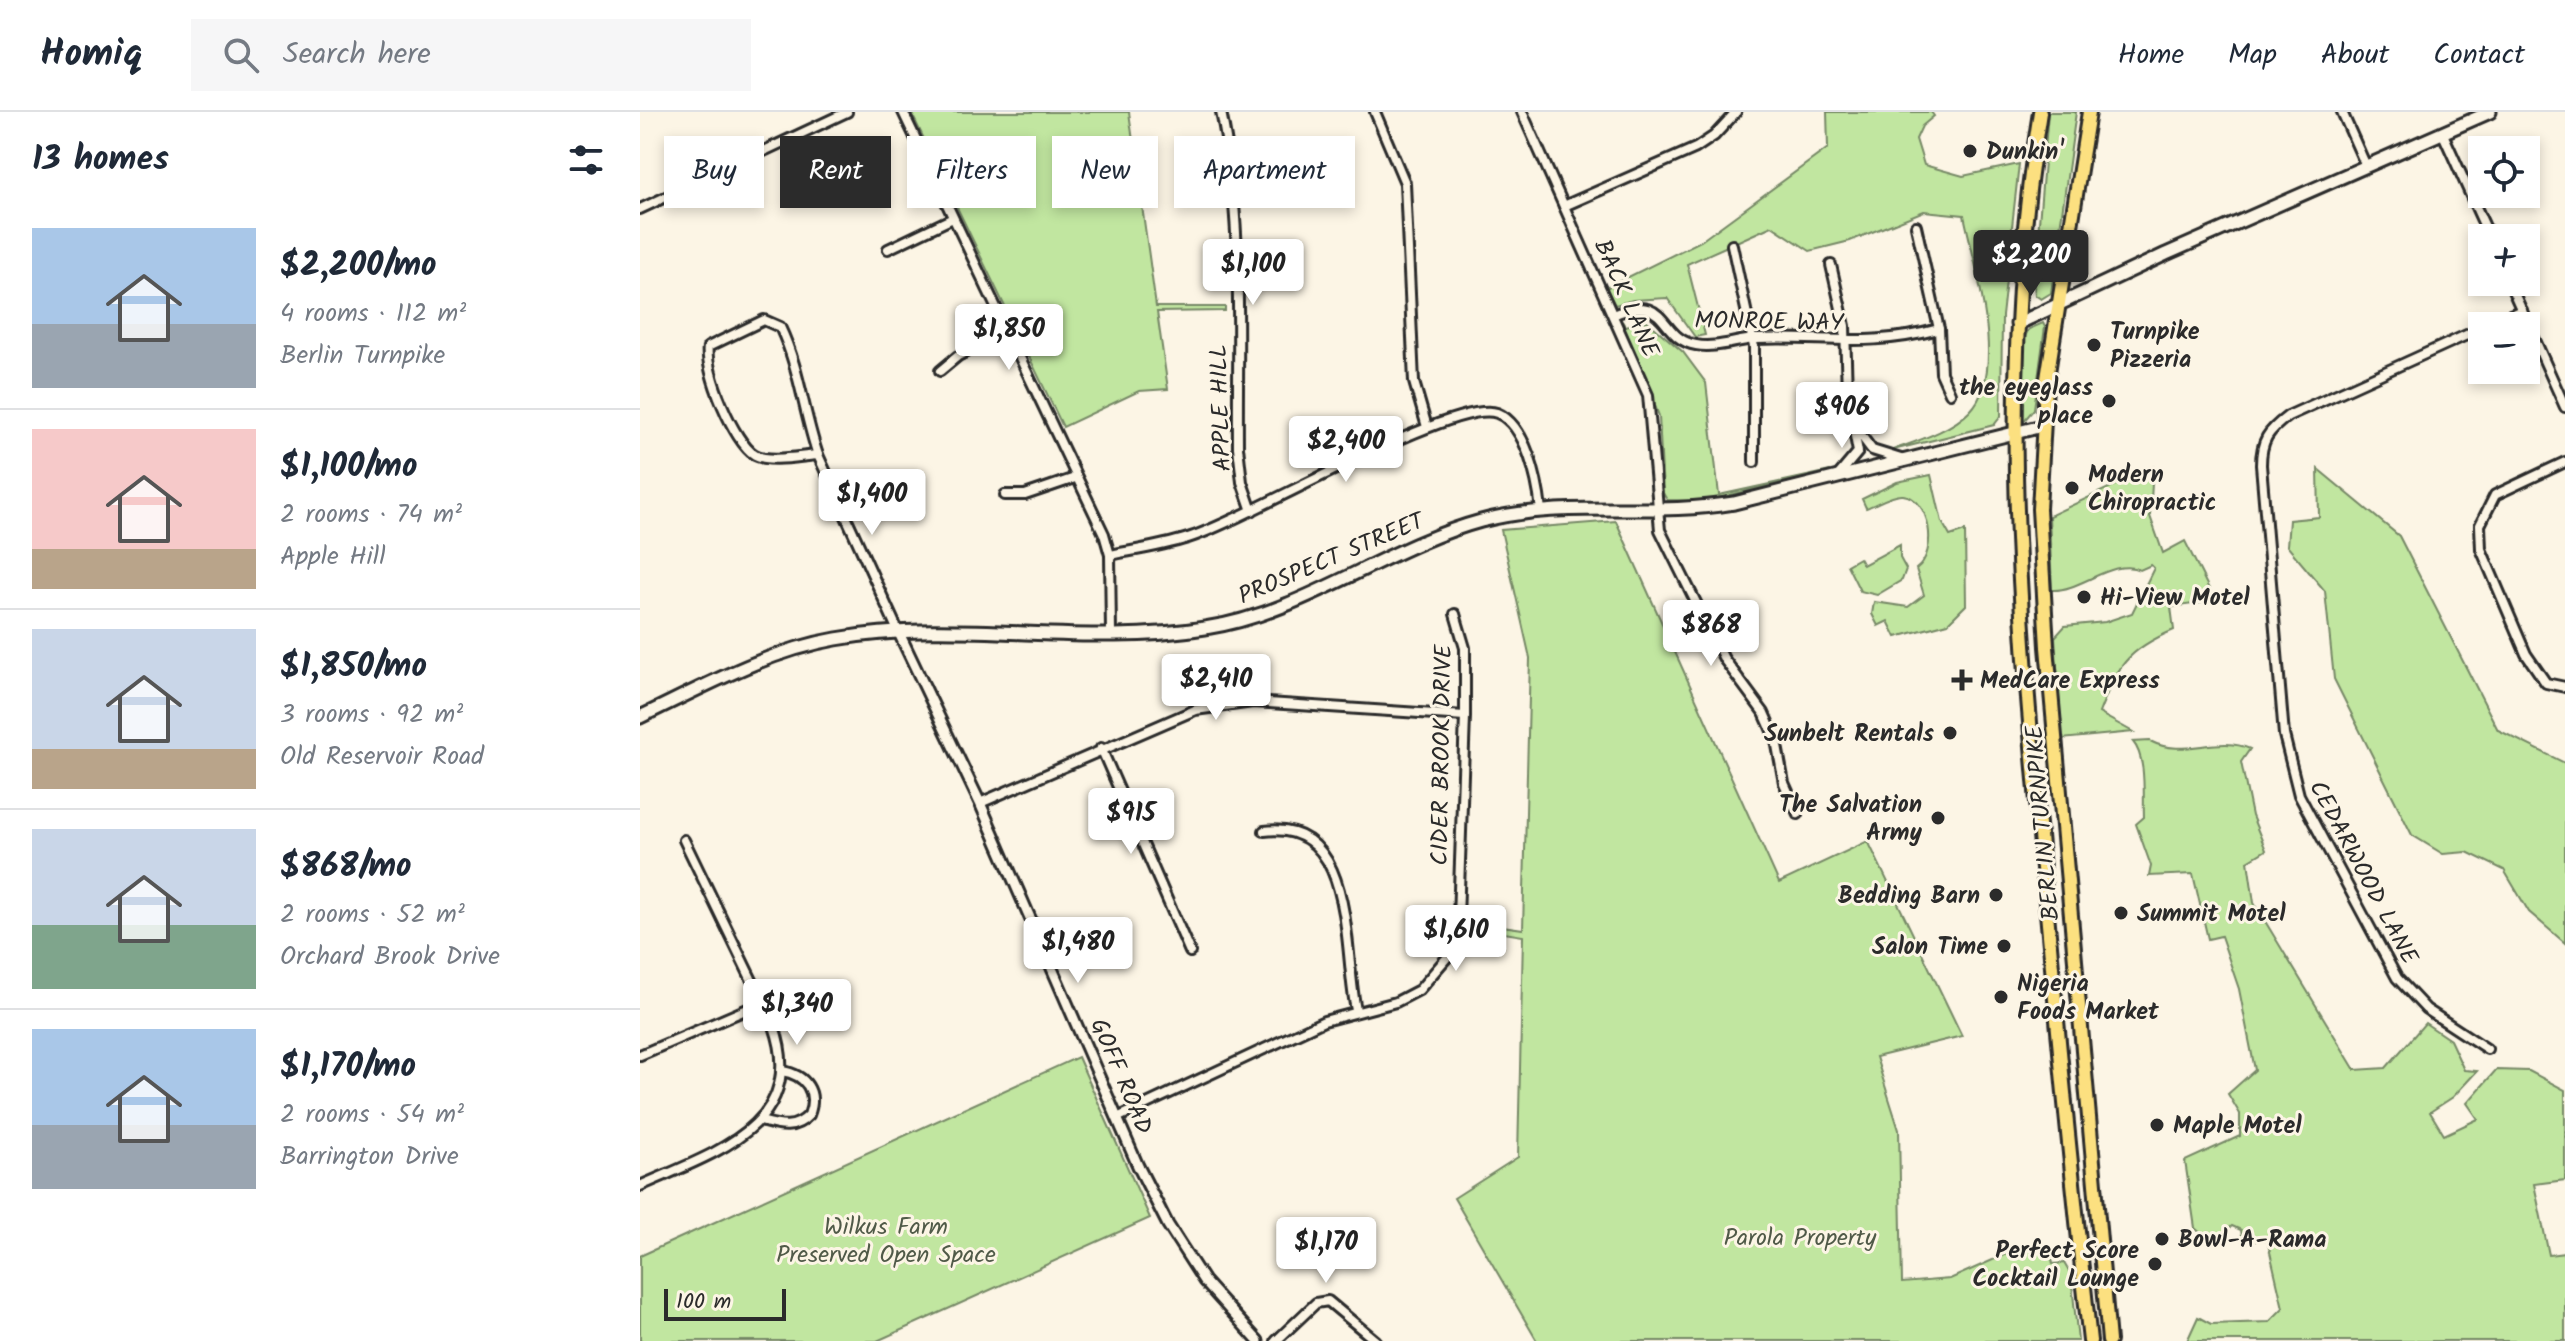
<!DOCTYPE html>
<html lang="en">
<head>
<meta charset="utf-8">
<style>
	:root { --surface:#fff; --page:#f6f6f7; --text:#1f2937; --muted:#747a83; --line:#e0e1e3; --accent:#2b2b2b }
	body { margin:0; font-family:Kalam,sans-serif; background:var(--page); color:var(--text); height:100vh; display:flex; flex-direction:column; font-size:30px; white-space:nowrap }
	* { box-sizing:border-box; margin:0 }
	p { font-size:26px; color:var(--muted) }
	.icon { flex:none; width:44px; height:44px; fill:none; stroke:currentColor; stroke-width:2; stroke-linecap:round; stroke-linejoin:round }
	.map { position:relative; flex:1; overflow:hidden }
	.side { display:flex; flex-direction:column; background:var(--surface); width:640px }
	.side>* { flex:none }
	.top-card { position:absolute; left:24px; top:24px; width:760px; height:72px; display:flex; gap:16px }
	.fabs { position:absolute; left:1828px; top:24px; display:grid; gap:16px }
	.fabs a { display:grid; place-items:center; width:72px; height:72px; border-radius:0px; background:var(--surface); box-shadow:0 4px 12px #0003; font-size:40px }
	.scale { position:absolute; left:24px; bottom:20px; width:122px; box-sizing:border-box; padding-left:8px; border:4px solid #2b2b2b; border-top:0; font-size:22px; line-height:28px; white-space:nowrap; color:#2b2b2b; -webkit-text-stroke:6px #fcf5e5; paint-order:stroke }
	.price { position:absolute; translate:-50% -68px; padding:0 18px; border-radius:8px; background:#fff; color:#222; font-size:26px; line-height:52px; filter:drop-shadow(0 2px 4px #0008) }
	.price::after { content:''; position:absolute; left:50%; top:48px; width:24px; height:18px; margin-left:-12px; background:inherit; clip-path:polygon(0 0,100% 0,50% 100%) }
	.price.active { background:var(--accent); color:#fff }
	ul { padding:0; list-style:none }
	li { display:flex; align-items:center; gap:24px; height:200px; padding:0 32px }
	li+li { border-top:2px solid var(--line) }
	li span { display:grid; place-items:center; flex:none; width:224px; height:160px; border-radius:0px; color:#555 }
	li>.icon { margin-inline-start:auto }
	span .icon { width:96px; height:96px; fill:#fffc; stroke-width:1 }
	li b { font-size:34px }
	h2 { display:flex; justify-content:space-between; align-items:center; height:96px; padding:0 32px; font-size:34px }
	.tag { padding:0 28px; border-radius:0px; background:var(--surface); box-shadow:0 4px 12px #0003; font-size:28px; line-height:72px }
	.tag.active { background:var(--accent); color:#fff }
	header { display:flex; align-items:center; gap:48px; box-sizing:border-box; height:112px; padding:0 40px; background:var(--surface); border-bottom:2px solid var(--line) }
	header strong { font-size:38px }
	nav { display:flex; gap:44px; margin-inline-start:auto; font-size:28px }
	.search { width:560px; height:72px; background:var(--page); display:flex; align-items:center; gap:20px; box-sizing:border-box; padding:0 28px; border-radius:0px; color:var(--muted); font-size:30px }
	main { display:flex; flex:1; min-height:0 }
	.map>svg:first-child { display:block }
	.green { fill:#c1e6a0; stroke:#768866; stroke-width:2 }
	.lines { fill:none; stroke-linecap:round; stroke-linejoin:round }
	.minor-casing { stroke:#2b2b2b; stroke-width:14 }
	.tertiary-casing { stroke:#2b2b2b; stroke-width:15 }
	.secondary-casing { stroke:#2b2b2b; stroke-width:17 }
	.trunk-casing { stroke:#2b2b2b; stroke-width:18 }
	.minor { stroke:#fcf5e5; stroke-width:8 }
	.tertiary { stroke:#fcf5e5; stroke-width:9 }
	.secondary { stroke:#fcf5e5; stroke-width:11 }
	.trunk { stroke:#fce080; stroke-width:12 }
	.poi-dot { fill:#2b2b2b; stroke:#fcf5e5; stroke-width:3 }
	.labels { text-anchor:middle; stroke-width:6; stroke-linejoin:round; paint-order:stroke }
	.poi-label { font-size:24px; font-weight:bold; fill:#2b2b2b; stroke:#fcf5e5; text-anchor:start }
	.street-label { font-size:24px; fill:#2b2b2b; stroke:#fcf5e5 }
	.park-label { font-size:24px; fill:#505a48; stroke:#fcf5e5 }
</style>
</head>
<body>
<header>
<strong>Homiq</strong>
<div class="search"><svg class="icon" aria-label="search" viewBox="0 0 24 24"><circle cx="10" cy="10" r="6"/><path d="M15 15l6 6"/></svg>Search here</div>
<nav><a>Home</a><a>Map</a><a>About</a><a>Contact</a></nav>
</header>
<main>
<section class="side">
<h2>13 homes<svg class="icon" aria-label="filters" viewBox="0 0 24 24"><path d="M4 7h16M4 17h16"/><circle cx="9" cy="7" r="2"/><circle cx="15" cy="17" r="2"/></svg></h2>
<ul>
<li><span style="background:linear-gradient(#a9c7e8 60%,#9aa5b1 0)"><svg class="icon" aria-label="home" viewBox="0 0 24 24"><path d="M3 11l9-7 9 7M6 9v11h12V9"/></svg></span><div><b>$2,200/mo</b><p>4 rooms · 112 m²</p><p>Berlin Turnpike</p></div></li>
<li><span style="background:linear-gradient(#f6c9c9 75%,#b9a48a 0)"><svg class="icon" aria-label="home" viewBox="0 0 24 24"><path d="M3 11l9-7 9 7M6 9v11h12V9"/></svg></span><div><b>$1,100/mo</b><p>2 rooms · 74 m²</p><p>Apple Hill</p></div></li>
<li><span style="background:linear-gradient(#c9d6e8 75%,#b9a48a 0)"><svg class="icon" aria-label="home" viewBox="0 0 24 24"><path d="M3 11l9-7 9 7M6 9v11h12V9"/></svg></span><div><b>$1,850/mo</b><p>3 rooms · 92 m²</p><p>Old Reservoir Road</p></div></li>
<li><span style="background:linear-gradient(#c9d6e8 60%,#7fa58c 0)"><svg class="icon" aria-label="home" viewBox="0 0 24 24"><path d="M3 11l9-7 9 7M6 9v11h12V9"/></svg></span><div><b>$868/mo</b><p>2 rooms · 52 m²</p><p>Orchard Brook Drive</p></div></li>
<li><span style="background:linear-gradient(#a9c7e8 60%,#9aa5b1 0)"><svg class="icon" aria-label="home" viewBox="0 0 24 24"><path d="M3 11l9-7 9 7M6 9v11h12V9"/></svg></span><div><b>$1,170/mo</b><p>2 rooms · 54 m²</p><p>Barrington Drive</p></div></li>
</ul>
</section>
<div class="map">
<svg width="1925" height="1229" viewBox="0 0 1925 1229">
	<rect width="100%" height="100%" fill="#fcf5e5"/>
	<filter id="ink" filterUnits="userSpaceOnUse"><feTurbulence type="fractalNoise" baseFrequency=".0125" numOctaves="2"/><feDisplacementMap in="SourceGraphic" scale="16" xChannelSelector="R" yChannelSelector="G"/><feConvolveMatrix kernelMatrix="1 2 1 2 8 2 1 2 1" color-interpolation-filters="sRGB"/></filter>
	<g filter="url(#ink)">
		<g class="green">
			<polygon points="271,0 489,0 516,195 585,195 585,199 517,200 528,277 499,279 423,315"/>
			<path d="M1187,0H1291L1294,4L1282,14L1276,27L1284,53L1323,64L1379,52L1362,204L1361,304L1354,313L1253,338C1277,329 1312,318 1330,299C1369,259 1334,153 1324,103L1284,99L1210,129L1170,139L1132,114L1047,152L1065,223L1055,225L1027,186L993,188L975,193L966,176L1061,129L1188,36Z"/>
			<polygon points="1408,0 1436,0 1411,181 1401,187 1395,183 1394,173"/>
			<polygon points="982,209 985,214 1007,209 1043,240 1066,271 1079,383 1190,359 1066,389 1027,388 1023,381 1019,304"/>
			<polygon points="1403,211 1405,215 1394,297 1383,310 1380,306 1384,226 1389,217"/>
			<path d="M1513,355L1510,404L1523,441L1545,429L1575,489L1531,495L1534,518C1486,538 1477,555 1459,601L1493,620L1422,627L1415,525L1425,514L1465,510L1492,501L1514,456L1511,453L1500,458C1474,445 1439,480 1412,478L1409,404Z"/>
			<polygon points="1678,357 1759,424 1858,618 1925,651 1925,831 1889,800 1864,758 1827,740 1803,742 1772,723 1694,567 1685,479 1647,434 1649,408 1679,405"/>
			<path d="M1291,363L1302,410L1310,424L1325,419L1326,493L1308,511L1256,525L1248,509L1238,514L1232,502L1234,490L1268,495L1284,483L1276,457C1299,440 1290,386 1263,383C1253,382 1237,392 1226,396L1222,387L1257,370Z"/>
			<polygon points="976,409 1139,771 1228,729 1322,924 1236,945 1259,1018 1262,1171 1310,1167 1373,1139 1410,1137 1413,1152 1424,1151 1431,1163 1438,1229 897,1229 814,1086 878,1045 883,824 827,815 828,809 883,817 890,546 861,418"/>
			<polygon points="1260,433 1260,446 1266,457 1262,468 1237,483 1220,479 1207,453 1219,446 1223,453"/>
			<path d="M1510,629C1544,647 1577,622 1610,637L1601,650L1612,704L1626,738L1608,749L1614,791L1715,958L1746,956L1785,911L1810,928L1824,958L1837,959L1813,985L1790,1000L1804,1023L1838,1007L1827,991L1856,958L1889,959L1925,978V1068L1894,1072L1909,1143L1925,1141V1229H1547L1558,1205L1571,1212L1629,1210L1643,1196L1627,1127L1603,1131L1601,1118L1592,1114L1577,1127H1567L1555,1116L1545,1049L1600,1024V1002L1588,982L1615,958L1599,877L1581,824L1568,827L1553,762L1509,764L1511,754L1496,712L1504,705C1503,684 1507,646 1493,630Z"/>
			<polygon points="438,945 510,1106 237,1229 0,1229 0,1144"/>
		</g>
		<g class="lines">
			<defs>
				<g id="minor">
					<polyline points="263,0 464,422 470,443 471,521"/>
					<path d="M581,0C604,110 597,223 598,335L602,370L612,399"/>
					<polyline points="735,0 765,71 774,270 787,315"/>
					<polyline points="882,0 1008,283 1020,418 1084,547 1124,601 1136,628 1144,671 1158,702"/>
					<polyline points="1702,0 1726,54"/>
					<polyline points="1803,22 1850,126"/>
					<polyline points="924,94 1056,36 1074,24 1096,0"/>
					<polyline points="0,97 207,0"/>
					<polyline points="1276,114 1299,217 1301,261 1310,281"/>
					<polyline points="1092,133 1114,235 1114,350"/>
					<polyline points="248,137 313,106"/>
					<polyline points="1191,153 1205,214 1207,282 1218,340 1197,365"/>
					<polyline points="1869,170 1925,295"/>
					<path d="M973,203C1029,178 1018,227 1056,233C1075,237 1097,228 1116,227C1184,224 1229,236 1299,217"/>
					<path d="M124,208L140,215C160,257 163,299 178,343C161,344 130,351 115,343C94,331 64,258 68,235Z"/>
					<polyline points="1846,214 1882,198"/>
					<path d="M1842,216L1648,304C1628,319 1621,328 1621,353L1644,623L1659,683L1757,866L1786,897L1847,937"/>
					<polyline points="300,259 318,244 368,219"/>
					<polyline points="1217,318 1232,338 1264,348"/>
					<polyline points="178,343 259,521"/>
					<polyline points="1925,350 1855,383 1840,413 1841,437 1886,542 1906,571 1925,575"/>
					<polyline points="365,383 385,383 435,366"/>
					<path d="M470,443C495,438 522,434 548,426C605,409 815,285 857,301C887,313 898,371 901,398"/>
					<polyline points="461,636 550,840"/>
					<polyline points="340,691 555,598 613,590 825,604"/>
					<path d="M624,719C717,707 703,840 716,898"/>
					<polyline points="0,943 124,890"/>
					<polyline points="479,1005 684,909 756,890 779,878 810,842 818,807 825,604 825,536 815,502"/>
					<path d="M120,1009C139,1014 154,1019 169,1003C178,980 166,963 142,959"/>
					<path d="M0,1074C71,1042 169,1014 134,914L44,728"/>
					<polyline points="636,1229 676,1191 688,1189 736,1229"/>
				</g>
				<polyline id="tertiary" points="259,521 340,691 498,1054 528,1113 564,1169 618,1229"/>
				<g id="secondary">
					<polyline points="1377,212 1526,142 1850,0"/>
					<path d="M0,605C63,575 127,539 196,527C318,505 444,536 565,516C664,501 745,435 841,409C924,387 1010,405 1094,391L1402,314"/>
				</g>
				<g id="trunk">
					<path d="M1400,0C1359,248 1377,475 1400,723C1415,892 1431,1061 1450,1229"/>
					<polyline points="1449,0 1406,273 1399,397 1407,535 1469,1229"/>
				</g>
			</defs>
			<use href="#minor" class="minor-casing"/>
			<use href="#tertiary" class="tertiary-casing"/>
			<use href="#secondary" class="secondary-casing"/>
			<use href="#trunk" class="trunk-casing"/>
			<use href="#minor" class="minor"/>
			<use href="#tertiary" class="tertiary"/>
			<use href="#secondary" class="secondary"/>
			<use href="#trunk" class="trunk"/>
		</g>
	</g>
	<g class="poi-dot">
		<circle cx="1330" cy="39" r="8"/>
		<circle cx="1454" cy="233" r="8"/>
		<circle cx="1469" cy="289" r="8"/>
		<circle cx="1432" cy="376" r="8"/>
		<circle cx="1444" cy="485" r="8"/>
		<path d="M1318 556h8v8h8v8h-8v8h-8v-8h-8v-8h8z"/>
		<circle cx="1310" cy="621" r="8"/>
		<circle cx="1298" cy="706" r="8"/>
		<circle cx="1356" cy="783" r="8"/>
		<circle cx="1481" cy="801" r="8"/>
		<circle cx="1364" cy="834" r="8"/>
		<circle cx="1361" cy="885" r="8"/>
		<circle cx="1517" cy="1013" r="8"/>
		<circle cx="1522" cy="1127" r="8"/>
		<circle cx="1515" cy="1152" r="8"/>
	</g>
	<g class="labels">
		<g class="poi-label">
			<text x="1346" y="47">Dunkin'</text>
			<text x="1470" y="227">Turnpike<tspan x="1470" dy="28">Pizzeria</tspan></text>
			<text x="1453" y="283" text-anchor="end">the eyeglass<tspan x="1453" dy="28">place</tspan></text>
			<text x="1448" y="370">Modern<tspan x="1448" dy="28">Chiropractic</tspan></text>
			<text x="1460" y="493">Hi-View Motel</text>
			<text x="1340" y="576">MedCare Express</text>
			<text x="1294" y="629" text-anchor="end">Sunbelt Rentals</text>
			<text x="1282" y="700" text-anchor="end">The Salvation<tspan x="1282" dy="28">Army</tspan></text>
			<text x="1340" y="791" text-anchor="end">Bedding Barn</text>
			<text x="1497" y="809">Summit Motel</text>
			<text x="1348" y="842" text-anchor="end">Salon Time</text>
			<text x="1377" y="879">Nigeria<tspan x="1377" dy="28">Foods Market</tspan></text>
			<text x="1533" y="1021">Maple Motel</text>
			<text x="1538" y="1135">Bowl-A-Rama</text>
			<text x="1499" y="1146" text-anchor="end">Perfect Score<tspan x="1499" dy="28">Cocktail Lounge</tspan></text>
		</g>
		<g class="street-label">
			<text transform="translate(987 186) rotate(66)" y="8">BACK LANE</text>
			<text transform="translate(1129 209) rotate(1)" y="8">MONROE WAY</text>
			<text transform="translate(580 296) rotate(-92)" y="8">APPLE HILL</text>
			<text transform="translate(691 446) rotate(-23)" y="8">PROSPECT STREET</text>
			<text transform="translate(801 643) rotate(-89)" y="8">CIDER BROOK DRIVE</text>
			<text transform="translate(1402 711) rotate(-95)" y="8">BERLIN TURNPIKE</text>
			<text transform="translate(1724 760) rotate(62)" y="8">CEDARWOOD LANE</text>
			<text transform="translate(482 964) rotate(67)" y="8">GOFF ROAD</text>
		</g>
		<g class="park-label">
			<text x="246" y="1122">Wilkus Farm<tspan x="246" dy="28">Preserved Open Space</tspan></text>
			<text x="1160" y="1133">Parola Property</text>
		</g>
	</g>
</svg>
<div class="fabs">
<a><svg class="icon" aria-label="locate" viewBox="0 0 24 24"><circle cx="12" cy="12" r="6"/><path d="M12 2v4M12 18v4M2 12h4M18 12h4"/></svg></a>
<a>+</a>
<a>−</a>
</div>
<div class="scale">100 m</div>
<b class="price active" style="left:1391px;top:186px">$2,200</b>
<b class="price" style="left:613px;top:195px">$1,100</b>
<b class="price" style="left:369px;top:260px">$1,850</b>
<b class="price" style="left:1202px;top:338px">$906</b>
<b class="price" style="left:706px;top:372px">$2,400</b>
<b class="price" style="left:232px;top:425px">$1,400</b>
<b class="price" style="left:1071px;top:556px">$868</b>
<b class="price" style="left:576px;top:610px">$2,410</b>
<b class="price" style="left:491px;top:744px">$915</b>
<b class="price" style="left:816px;top:861px">$1,610</b>
<b class="price" style="left:438px;top:873px">$1,480</b>
<b class="price" style="left:157px;top:935px">$1,340</b>
<b class="price" style="left:686px;top:1173px">$1,170</b>
<div class="top-card">
<a class="tag">Buy</a>
<a class="tag active">Rent</a>
<a class="tag">Filters</a>
<a class="tag">New</a>
<a class="tag">Apartment</a>
</div>
</div>
</main>
</body>
</html>
